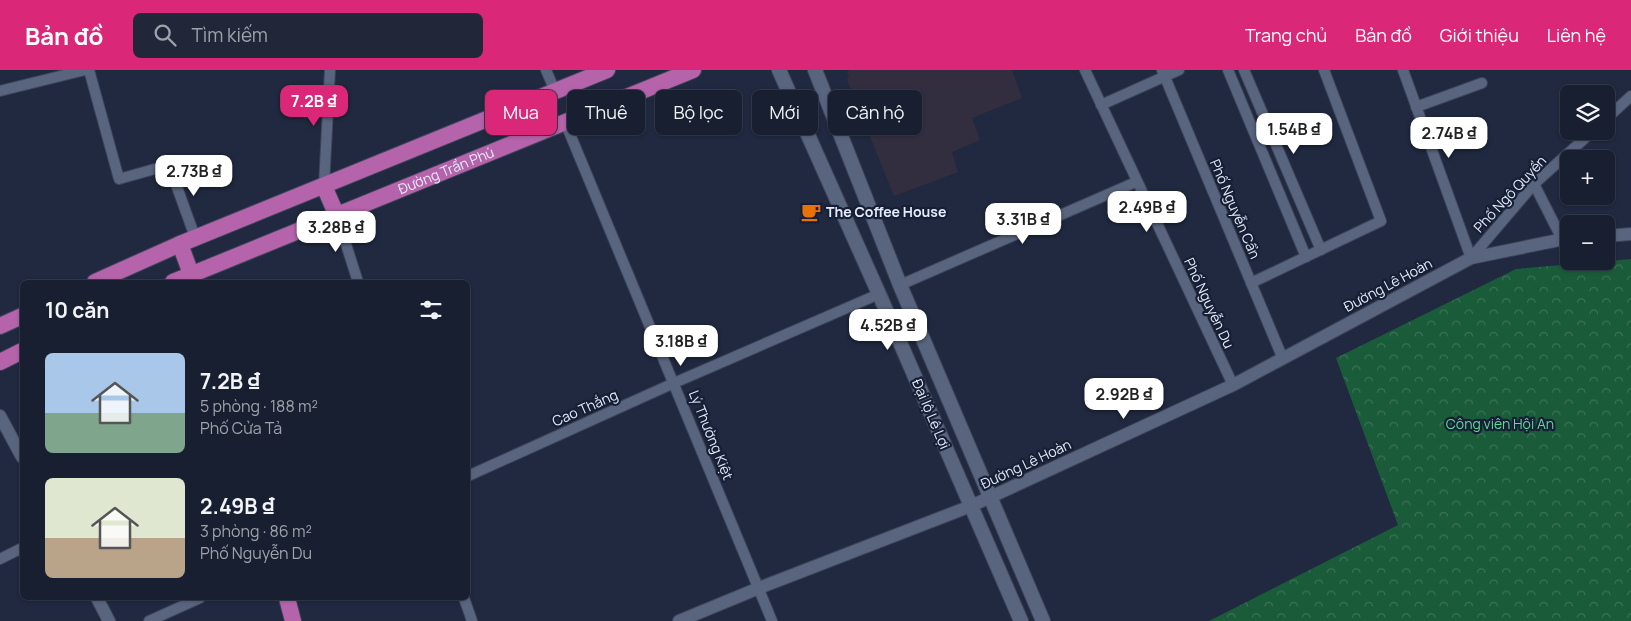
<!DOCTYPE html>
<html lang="vi">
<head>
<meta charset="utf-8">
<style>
	:root { --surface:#181f30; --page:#212738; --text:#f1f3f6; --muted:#9fa2ab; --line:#363d4c; --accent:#db2777 }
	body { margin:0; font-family:Manrope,sans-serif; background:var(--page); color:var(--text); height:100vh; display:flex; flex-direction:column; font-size:19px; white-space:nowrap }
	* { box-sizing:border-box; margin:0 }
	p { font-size:16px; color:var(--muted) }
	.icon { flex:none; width:28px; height:28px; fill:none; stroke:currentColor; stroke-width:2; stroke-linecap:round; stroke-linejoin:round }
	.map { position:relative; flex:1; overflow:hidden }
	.panel { position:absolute; left:20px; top:210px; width:450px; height:320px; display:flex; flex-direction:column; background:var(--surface); border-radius:8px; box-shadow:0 1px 4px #0004,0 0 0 1px var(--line) }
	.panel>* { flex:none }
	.top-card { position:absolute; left:485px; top:20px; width:475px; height:45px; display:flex; gap:10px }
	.buttons { position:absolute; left:1560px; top:15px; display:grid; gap:10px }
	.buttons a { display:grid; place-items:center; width:55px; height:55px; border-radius:8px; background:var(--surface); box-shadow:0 1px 4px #0004,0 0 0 1px var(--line); font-size:25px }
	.price { position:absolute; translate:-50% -42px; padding:0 11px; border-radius:10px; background:#fff; color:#222; font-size:16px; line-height:32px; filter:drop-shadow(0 1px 2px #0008) }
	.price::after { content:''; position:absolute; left:50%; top:30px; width:15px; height:11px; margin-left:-8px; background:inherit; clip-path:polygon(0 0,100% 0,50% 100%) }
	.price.active { background:var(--accent); color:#fff }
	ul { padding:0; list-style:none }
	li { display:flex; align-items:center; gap:15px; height:125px; padding:0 25px }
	li span { display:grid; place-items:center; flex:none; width:140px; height:100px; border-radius:8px; color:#555 }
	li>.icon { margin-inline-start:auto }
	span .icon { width:60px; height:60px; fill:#fffc; stroke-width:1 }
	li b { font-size:21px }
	h2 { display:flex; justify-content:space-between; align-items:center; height:60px; padding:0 25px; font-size:21px }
	.chip { padding:0 18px; border-radius:8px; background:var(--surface); box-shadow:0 1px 4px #0004,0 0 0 1px var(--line); font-size:18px; line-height:45px }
	.chip.active { background:var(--accent); color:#fff }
	header { display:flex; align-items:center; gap:30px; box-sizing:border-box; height:70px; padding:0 25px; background:var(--accent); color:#fff }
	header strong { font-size:24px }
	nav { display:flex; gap:28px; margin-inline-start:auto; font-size:18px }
	.search { width:350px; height:45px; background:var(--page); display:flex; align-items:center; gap:12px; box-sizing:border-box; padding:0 18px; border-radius:8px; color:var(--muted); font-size:19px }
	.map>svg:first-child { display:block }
	.commercial { fill:#322e3f }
	.park { fill:url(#park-crowns) }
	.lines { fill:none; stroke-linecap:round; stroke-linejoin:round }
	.minor-casing { stroke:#3e4559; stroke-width:12 }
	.tertiary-casing { stroke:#3e4559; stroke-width:14 }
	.secondary-casing { stroke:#3e4559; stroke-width:16 }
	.trunk-casing { stroke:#3e4559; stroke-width:18 }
	.minor { stroke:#59657f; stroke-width:10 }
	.tertiary { stroke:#59657f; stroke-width:12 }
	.secondary { stroke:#59657f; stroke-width:14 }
	.trunk { stroke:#b564ab; stroke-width:16 }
	.labels { text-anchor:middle; stroke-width:4.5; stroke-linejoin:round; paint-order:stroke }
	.street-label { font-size:14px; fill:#e4ebfa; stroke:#161f35 }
	.poi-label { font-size:14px; font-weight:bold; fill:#e4ebfa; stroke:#161f35; text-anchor:start }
	.park-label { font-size:14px; fill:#60da98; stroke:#161f35 }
</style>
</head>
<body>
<header>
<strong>Bản đồ</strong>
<div class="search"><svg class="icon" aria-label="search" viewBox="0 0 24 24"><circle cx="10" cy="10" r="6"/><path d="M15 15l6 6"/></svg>Tìm kiếm</div>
<nav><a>Trang chủ</a><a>Bản đồ</a><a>Giới thiệu</a><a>Liên hệ</a></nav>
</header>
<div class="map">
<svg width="1631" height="551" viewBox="0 0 1631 551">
	<defs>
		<pattern id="park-crowns" width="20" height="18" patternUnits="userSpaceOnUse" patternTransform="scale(1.25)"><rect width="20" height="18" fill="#1a5b3a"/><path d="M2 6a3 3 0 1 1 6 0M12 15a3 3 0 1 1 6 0" fill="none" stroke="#3b7357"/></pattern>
	</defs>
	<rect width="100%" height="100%" fill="#202940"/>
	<polygon class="commercial" points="849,0 1012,0 1022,28 972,48 980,70 952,82 958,102 894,126 847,10 849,5 847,4"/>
	<polygon class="park" points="1631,189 1631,551 1209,551 1398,455 1336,288 1516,199"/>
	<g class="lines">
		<defs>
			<g id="minor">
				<polyline points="89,0 119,109 169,95 195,167"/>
				<polyline points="546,0 555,21"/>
				<polyline points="1085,0 1233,315"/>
				<polyline points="1162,0 1283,289"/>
				<polyline points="1228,0 1306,187"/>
				<polyline points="1244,0 1321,180"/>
				<polyline points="1403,0 1471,188 1534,114 1593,61"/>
				<polyline points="0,21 85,0"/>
				<polyline points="1101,35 1179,0"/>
				<polyline points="1416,37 1482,13"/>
				<polyline points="1606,49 1631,26"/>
				<polyline points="565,52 772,551"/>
				<polyline points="1534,114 1562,169"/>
				<polyline points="324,116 330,0"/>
				<polyline points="337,146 358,212"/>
				<polyline points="1251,213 1381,151 1324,0"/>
				<polyline points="900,215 1136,112"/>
				<polyline points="468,406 674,313 879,224"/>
				<polyline points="0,489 22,478"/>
				<polyline points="464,528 472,551"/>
				<polyline points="149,551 200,528"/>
			</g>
			<g id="tertiary">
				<polyline points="1606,166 1631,164"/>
				<polyline points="0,346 22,387"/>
				<polyline points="97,528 109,551"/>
				<polyline points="679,551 759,518 971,436 1233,315 1471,188 1569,168"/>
			</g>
			<g id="secondary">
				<polyline points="779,0 879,224 1021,551"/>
				<polyline points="815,0 900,215 1043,551"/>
			</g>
			<g id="trunk">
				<polyline points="324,116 337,146"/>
				<polyline points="180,174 194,212"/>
				<polyline points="95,212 180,174 607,0"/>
				<path id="s1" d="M173,212L693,0"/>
				<polyline points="0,256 22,246"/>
				<polyline points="0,292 22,281"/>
				<polyline points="287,528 293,551"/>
			</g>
		</defs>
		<use href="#minor" class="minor-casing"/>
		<use href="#tertiary" class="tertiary-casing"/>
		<use href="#secondary" class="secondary-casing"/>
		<use href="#trunk" class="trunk-casing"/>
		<use href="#minor" class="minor"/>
		<use href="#tertiary" class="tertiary"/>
		<use href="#secondary" class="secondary"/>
		<use href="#trunk" class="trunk"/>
	</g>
	<defs>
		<symbol id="cafe-bare" viewBox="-9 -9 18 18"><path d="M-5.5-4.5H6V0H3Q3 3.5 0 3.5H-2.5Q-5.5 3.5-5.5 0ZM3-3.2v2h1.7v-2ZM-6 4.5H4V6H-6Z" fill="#e8710a" stroke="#161f35" stroke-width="2.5" paint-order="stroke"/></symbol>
	</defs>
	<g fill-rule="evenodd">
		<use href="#cafe-bare" x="797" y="128" width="28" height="28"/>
	</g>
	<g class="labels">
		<g class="street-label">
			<text dy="5" stroke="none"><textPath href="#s1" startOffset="295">Đường Trần Phú</textPath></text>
			<text transform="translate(1510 124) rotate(-47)" y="5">Phố Ngô Quyền</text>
			<text transform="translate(1235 139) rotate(67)" y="5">Phố Nguyễn Cẩn</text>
			<text transform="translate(1388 215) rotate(-28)" y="5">Đường Lê Hoàn</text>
			<text transform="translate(1209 233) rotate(65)" y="5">Phố Nguyễn Du</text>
			<text transform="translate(585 338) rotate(-24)" y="5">Cao Thắng</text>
			<text transform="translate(931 344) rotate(67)" y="5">Đại lộ Lê Lợi</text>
			<text transform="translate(711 365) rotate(68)" y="5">Lý Thường Kiệt</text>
			<text transform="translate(1026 394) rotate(-25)" y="5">Đường Lê Hoàn</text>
		</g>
		<g class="poi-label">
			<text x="826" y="147">The Coffee House</text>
		</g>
		<g class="park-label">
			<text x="1500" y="359">Công viên Hội An</text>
		</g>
	</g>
</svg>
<div class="buttons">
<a><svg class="icon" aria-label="layers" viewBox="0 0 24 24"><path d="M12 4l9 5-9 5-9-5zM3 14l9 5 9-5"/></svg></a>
<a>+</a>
<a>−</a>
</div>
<b class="price active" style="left:314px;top:57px">7.2B ₫</b>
<b class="price" style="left:1294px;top:85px">1.54B ₫</b>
<b class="price" style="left:1449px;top:89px">2.74B ₫</b>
<b class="price" style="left:194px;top:127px">2.73B ₫</b>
<b class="price" style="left:1147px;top:163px">2.49B ₫</b>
<b class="price" style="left:1023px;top:175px">3.31B ₫</b>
<b class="price" style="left:336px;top:183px">3.28B ₫</b>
<b class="price" style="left:888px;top:281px">4.52B ₫</b>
<b class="price" style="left:681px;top:297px">3.18B ₫</b>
<b class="price" style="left:1124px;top:350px">2.92B ₫</b>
<div class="top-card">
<a class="chip active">Mua</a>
<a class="chip">Thuê</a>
<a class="chip">Bộ lọc</a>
<a class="chip">Mới</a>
<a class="chip">Căn hộ</a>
</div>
<section class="panel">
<h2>10 căn<svg class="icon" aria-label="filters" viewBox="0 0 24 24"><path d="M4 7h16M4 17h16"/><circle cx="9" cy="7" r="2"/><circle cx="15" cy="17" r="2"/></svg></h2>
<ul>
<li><span style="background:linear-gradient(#a9c7e8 60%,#7fa58c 0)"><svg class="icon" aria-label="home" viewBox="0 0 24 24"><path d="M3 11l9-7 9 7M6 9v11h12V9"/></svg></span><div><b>7.2B ₫</b><p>5 phòng · 188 m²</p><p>Phố Cửa Tả</p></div></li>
<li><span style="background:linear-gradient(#dfe7d0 60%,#b9a48a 0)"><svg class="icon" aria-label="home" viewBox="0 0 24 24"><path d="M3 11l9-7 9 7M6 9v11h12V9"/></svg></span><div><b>2.49B ₫</b><p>3 phòng · 86 m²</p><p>Phố Nguyễn Du</p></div></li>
</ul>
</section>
</div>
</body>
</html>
